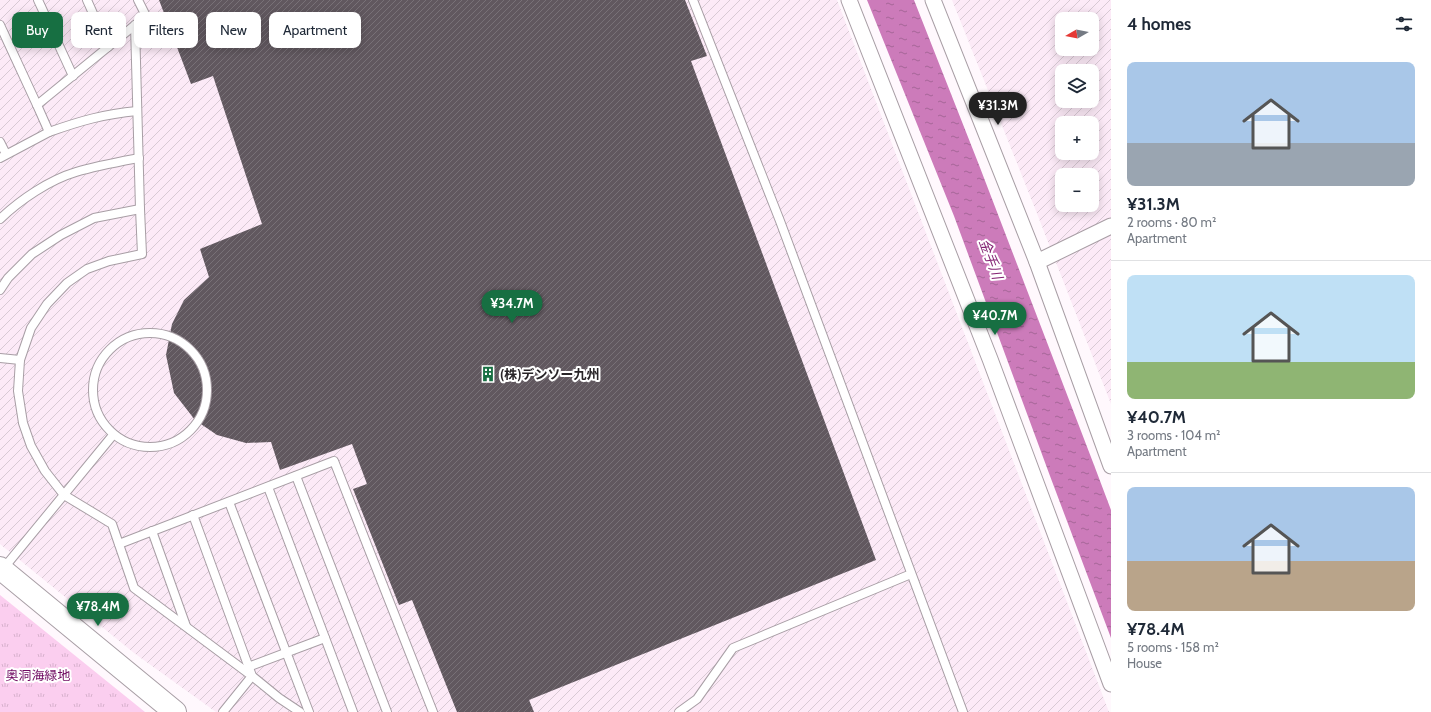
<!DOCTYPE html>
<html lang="en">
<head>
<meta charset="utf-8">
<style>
	:root { --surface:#fff; --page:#f2f2f3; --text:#1f2937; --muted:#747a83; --line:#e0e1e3; --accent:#176f42 }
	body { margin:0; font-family:Cabin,"Noto Sans JP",sans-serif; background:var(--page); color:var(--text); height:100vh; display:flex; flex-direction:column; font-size:15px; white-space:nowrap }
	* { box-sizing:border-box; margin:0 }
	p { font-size:13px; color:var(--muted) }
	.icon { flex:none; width:22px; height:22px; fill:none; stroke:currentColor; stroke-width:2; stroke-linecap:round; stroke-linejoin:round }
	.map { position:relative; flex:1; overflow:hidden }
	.side { display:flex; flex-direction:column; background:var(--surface); width:320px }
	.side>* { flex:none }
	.hud { position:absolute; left:12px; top:12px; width:380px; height:36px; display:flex; gap:8px }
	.needle { width:26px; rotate:261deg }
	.tools { position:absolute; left:1055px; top:12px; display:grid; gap:8px }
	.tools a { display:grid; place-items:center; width:44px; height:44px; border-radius:8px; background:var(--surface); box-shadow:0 2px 10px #0003; font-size:20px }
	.price { position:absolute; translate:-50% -34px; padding:0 9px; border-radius:14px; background:var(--accent); color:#fff; font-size:13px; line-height:26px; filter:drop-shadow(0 1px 2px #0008) }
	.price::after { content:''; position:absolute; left:50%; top:24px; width:12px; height:9px; margin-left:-6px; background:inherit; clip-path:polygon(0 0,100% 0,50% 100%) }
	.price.current { background:#222; color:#fff }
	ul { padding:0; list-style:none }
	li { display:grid; align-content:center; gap:8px; height:212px; padding:0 16px }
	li+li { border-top:1px solid var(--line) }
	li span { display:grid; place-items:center; height:124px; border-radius:8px; color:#555 }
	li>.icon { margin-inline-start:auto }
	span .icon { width:72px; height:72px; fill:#fffc; stroke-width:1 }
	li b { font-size:17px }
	h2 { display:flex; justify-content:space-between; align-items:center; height:48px; padding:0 16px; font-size:17px }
	.tag { padding:0 14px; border-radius:8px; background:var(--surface); box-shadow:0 2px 10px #0003; font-size:14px; line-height:36px }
	.tag.current { background:var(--accent); color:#fff }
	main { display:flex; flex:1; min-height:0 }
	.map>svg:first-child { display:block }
	.industrial { fill:url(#industrial-furrows); fill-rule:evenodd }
	.park { fill:url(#park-tufts) }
	.water { fill:url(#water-ripples) }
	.building { fill:url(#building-hatch) }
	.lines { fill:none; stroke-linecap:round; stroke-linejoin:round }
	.lane-casing { stroke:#a89ea5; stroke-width:10 }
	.street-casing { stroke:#a89ea5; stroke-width:17 }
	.secondary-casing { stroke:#a89ea5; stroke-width:24 }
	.lane { stroke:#fff; stroke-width:8 }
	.street { stroke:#fff; stroke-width:15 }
	.secondary { stroke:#fff; stroke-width:22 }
	.labels { text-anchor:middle; stroke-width:4; stroke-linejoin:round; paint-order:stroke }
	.poi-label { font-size:13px; font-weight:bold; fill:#282427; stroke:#fff; text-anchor:start }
	.park-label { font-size:13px; fill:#6f0a61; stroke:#fff }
	.water-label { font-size:14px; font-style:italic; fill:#852575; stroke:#fff }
</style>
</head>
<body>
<main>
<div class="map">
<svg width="1111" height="712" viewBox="0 0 1111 712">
	<defs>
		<pattern id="industrial-furrows" width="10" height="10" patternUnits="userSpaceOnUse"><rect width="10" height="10" fill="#fceaf7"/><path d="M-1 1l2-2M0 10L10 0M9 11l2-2" fill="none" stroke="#d8c9d4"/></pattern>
		<pattern id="park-tufts" width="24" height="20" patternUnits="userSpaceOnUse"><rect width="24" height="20" fill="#fbceef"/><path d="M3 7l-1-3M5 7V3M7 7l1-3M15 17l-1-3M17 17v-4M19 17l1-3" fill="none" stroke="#d7b1cd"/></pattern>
		<pattern id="water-ripples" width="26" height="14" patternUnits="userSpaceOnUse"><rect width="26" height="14" fill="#cc7bba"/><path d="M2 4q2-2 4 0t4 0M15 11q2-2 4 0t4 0" fill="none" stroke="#a66597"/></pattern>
		<pattern id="building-hatch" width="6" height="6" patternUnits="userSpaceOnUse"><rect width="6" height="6" fill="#61585f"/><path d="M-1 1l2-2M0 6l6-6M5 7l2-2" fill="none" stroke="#787177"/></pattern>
	</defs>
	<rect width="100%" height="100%" fill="#fff8fd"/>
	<g class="industrial">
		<polygon points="0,0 837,0 1109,712 216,712 134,653 0,544"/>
		<path d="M952,0H1111V404L1036,211ZM1062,19H1092V49H1062ZM1062,71H1092V101H1062ZM1062,123H1092V153H1062ZM1062,175H1092V205H1062Z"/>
	</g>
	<polygon class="park" points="0,595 145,712 0,712"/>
	<polygon class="water" points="867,0 914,0 979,165 1094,465 1111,510 1111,638 1050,476 954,216"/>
	<polygon class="building" points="159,0 685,0 707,56 691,61 876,560 529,700 534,712 457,712 412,600 399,605 353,489 367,484 352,444 280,470 271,442 246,443 217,435 195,420 174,393 166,355 172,324 184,300 209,277 200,249 262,224 213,76 191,84"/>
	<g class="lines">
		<defs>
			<g id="lane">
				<polyline points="38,0 73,76"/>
				<polyline points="87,0 108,47"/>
				<polyline points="693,0 780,221 963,712"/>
				<polyline points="0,25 37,105 146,16 138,0"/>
				<polyline points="135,25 140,209 142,254 109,261 87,269 67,283 47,304 31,328 20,360 18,391 23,423 31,446 45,471 64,495 112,524 134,588 252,676 223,712"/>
				<path d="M49,132C80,121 104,114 137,111"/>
				<polyline points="0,142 6,154"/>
				<polyline points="0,158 49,132 37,105"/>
				<path d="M0,219C20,200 49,180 76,172C96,166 118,162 139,158"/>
				<polyline points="0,290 8,278 32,254 61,235 94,218 140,209"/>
				<circle cx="150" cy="390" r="57"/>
				<polyline points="0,358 20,360"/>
				<polyline points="296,476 387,712"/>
				<polyline points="268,487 353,712"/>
				<polyline points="229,502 309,712"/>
				<polyline points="193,515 252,676 279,698 300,712"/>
				<polyline points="152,531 186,626"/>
				<polyline points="119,544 334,461 433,712"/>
				<polyline points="3,569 113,435"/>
				<polyline points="248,667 325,638"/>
				<polyline points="679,712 697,699 733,648 911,574"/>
			</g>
			<g id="street">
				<polyline points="849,0 990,359 1111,684"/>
				<polyline points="933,0 1037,262 1111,466"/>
				<polyline points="1037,262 1111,226"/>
			</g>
			<polyline id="secondary" points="0,568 175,712"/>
		</defs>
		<use href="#lane" class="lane-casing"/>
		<use href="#street" class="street-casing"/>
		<use href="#secondary" class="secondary-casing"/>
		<use href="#lane" class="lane"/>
		<use href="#street" class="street"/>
		<use href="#secondary" class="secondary"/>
	</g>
	<defs>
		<symbol id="building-bare" viewBox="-9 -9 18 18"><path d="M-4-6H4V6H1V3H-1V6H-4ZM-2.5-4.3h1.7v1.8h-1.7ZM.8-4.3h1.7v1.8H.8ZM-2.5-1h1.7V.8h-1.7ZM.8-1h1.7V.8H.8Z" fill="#176f42" stroke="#fff" stroke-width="2.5" paint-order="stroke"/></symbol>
	</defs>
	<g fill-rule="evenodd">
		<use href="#building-bare" x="477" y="363" width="22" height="22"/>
	</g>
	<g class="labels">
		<g class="poi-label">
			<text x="500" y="379">(株)デンソー九州</text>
		</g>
		<g class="park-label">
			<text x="38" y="680">奥洞海緑地</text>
		</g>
		<g class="water-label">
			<text transform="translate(991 259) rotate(70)" y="5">金手川</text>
		</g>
	</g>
</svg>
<div class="tools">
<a><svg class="needle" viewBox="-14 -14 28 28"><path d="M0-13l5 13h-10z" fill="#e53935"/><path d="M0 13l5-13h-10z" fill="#747a83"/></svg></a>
<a><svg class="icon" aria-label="layers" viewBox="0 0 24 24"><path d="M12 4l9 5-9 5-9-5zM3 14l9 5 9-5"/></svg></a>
<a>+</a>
<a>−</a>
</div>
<b class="price current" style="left:998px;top:126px">¥31.3M</b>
<b class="price" style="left:512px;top:324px">¥34.7M</b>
<b class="price" style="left:995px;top:336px">¥40.7M</b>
<b class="price" style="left:98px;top:627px">¥78.4M</b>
<div class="hud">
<a class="tag current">Buy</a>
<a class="tag">Rent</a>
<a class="tag">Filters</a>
<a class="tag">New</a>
<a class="tag">Apartment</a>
</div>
</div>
<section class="side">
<h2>4 homes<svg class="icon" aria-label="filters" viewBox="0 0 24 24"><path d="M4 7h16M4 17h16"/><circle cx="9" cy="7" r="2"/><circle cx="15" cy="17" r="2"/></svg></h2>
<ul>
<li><span style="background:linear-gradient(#a9c7e8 65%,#9aa5b1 0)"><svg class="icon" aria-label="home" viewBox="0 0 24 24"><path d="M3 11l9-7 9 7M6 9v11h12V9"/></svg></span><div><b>¥31.3M</b><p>2 rooms · 80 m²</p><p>Apartment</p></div></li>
<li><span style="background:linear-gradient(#bfe0f5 70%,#8fb573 0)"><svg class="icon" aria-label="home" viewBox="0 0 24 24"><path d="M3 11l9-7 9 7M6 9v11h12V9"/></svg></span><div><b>¥40.7M</b><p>3 rooms · 104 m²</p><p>Apartment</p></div></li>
<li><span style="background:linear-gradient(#a9c7e8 60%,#b9a48a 0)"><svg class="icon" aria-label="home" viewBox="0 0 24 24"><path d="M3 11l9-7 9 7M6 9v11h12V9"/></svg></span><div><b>¥78.4M</b><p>5 rooms · 158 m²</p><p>House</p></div></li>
</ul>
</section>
</main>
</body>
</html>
